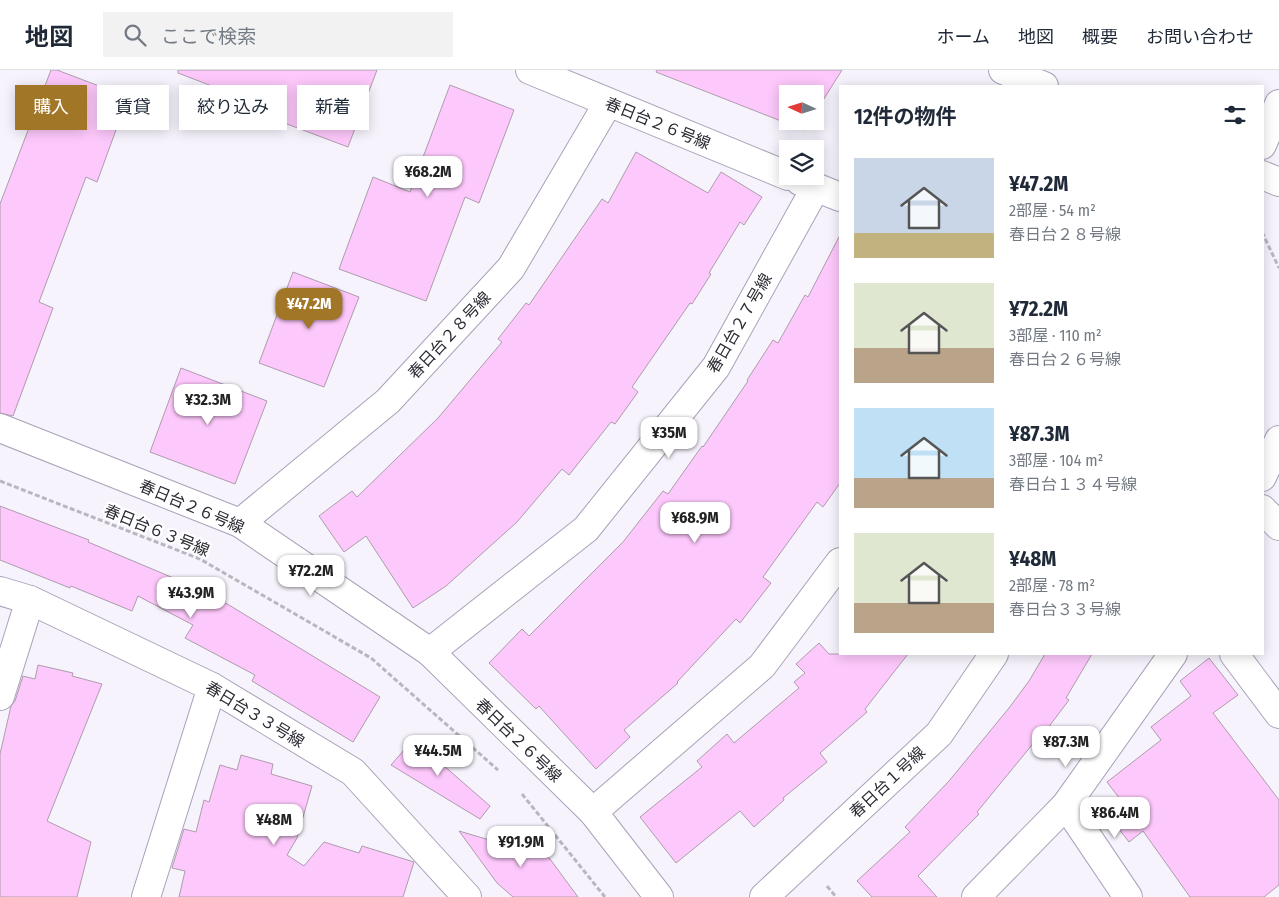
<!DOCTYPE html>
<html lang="ja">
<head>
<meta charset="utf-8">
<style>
	:root { --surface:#fff; --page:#f2f2f3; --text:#1f2937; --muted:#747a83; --line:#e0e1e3; --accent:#a27627 }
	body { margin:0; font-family:"Fira Sans Condensed","Noto Sans JP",sans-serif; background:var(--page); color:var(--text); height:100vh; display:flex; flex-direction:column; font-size:19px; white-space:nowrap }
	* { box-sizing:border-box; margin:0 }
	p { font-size:16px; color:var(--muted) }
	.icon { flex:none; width:28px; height:28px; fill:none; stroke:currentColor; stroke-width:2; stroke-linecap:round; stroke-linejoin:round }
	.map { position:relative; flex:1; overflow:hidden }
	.panel { position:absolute; left:839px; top:15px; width:425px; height:570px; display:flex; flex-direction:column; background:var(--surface); border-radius:0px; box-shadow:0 2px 12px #0003 }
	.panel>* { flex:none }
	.top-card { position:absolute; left:15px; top:15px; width:475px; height:45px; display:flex; gap:10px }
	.needle { width:32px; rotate:274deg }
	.buttons { position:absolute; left:779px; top:15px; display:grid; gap:10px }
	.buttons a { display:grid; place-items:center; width:45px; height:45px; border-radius:0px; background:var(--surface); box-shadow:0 2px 12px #0003; font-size:25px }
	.price { position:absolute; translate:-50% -42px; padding:0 11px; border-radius:10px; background:#fff; color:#222; font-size:16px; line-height:32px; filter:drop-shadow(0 1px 2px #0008) }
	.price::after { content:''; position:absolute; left:50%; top:30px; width:15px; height:11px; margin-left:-8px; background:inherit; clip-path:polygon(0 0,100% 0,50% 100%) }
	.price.selected { background:var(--accent); color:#fff }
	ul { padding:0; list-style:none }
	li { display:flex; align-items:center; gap:15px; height:125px; padding:0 15px }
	li span { display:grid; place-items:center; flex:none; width:140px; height:100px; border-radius:0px; color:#555 }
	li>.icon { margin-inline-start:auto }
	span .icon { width:60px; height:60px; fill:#fffc; stroke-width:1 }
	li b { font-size:21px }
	h2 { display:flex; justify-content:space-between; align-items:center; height:60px; padding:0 15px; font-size:21px }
	.chip { padding:0 18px; border-radius:0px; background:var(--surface); box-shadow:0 2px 12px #0003; font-size:18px; line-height:45px }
	.chip.selected { background:var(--accent); color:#fff }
	header { display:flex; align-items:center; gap:30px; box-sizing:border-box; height:70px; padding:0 25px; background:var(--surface); border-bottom:1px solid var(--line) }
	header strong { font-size:24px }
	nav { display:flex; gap:28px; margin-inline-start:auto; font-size:18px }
	.search { width:350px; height:45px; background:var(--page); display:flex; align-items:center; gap:12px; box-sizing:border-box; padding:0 18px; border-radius:0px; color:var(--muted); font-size:19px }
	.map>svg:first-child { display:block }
	.building { fill:#fdc8fb; stroke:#ae9cad }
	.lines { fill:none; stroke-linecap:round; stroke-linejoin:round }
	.minor-casing { stroke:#a9a2b8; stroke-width:30 }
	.path { stroke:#b9b6bf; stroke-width:3; stroke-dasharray:5 2.5; stroke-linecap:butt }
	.minor { stroke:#fff; stroke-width:28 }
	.labels { text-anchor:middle; stroke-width:4.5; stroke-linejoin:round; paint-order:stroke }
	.street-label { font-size:16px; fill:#2c2932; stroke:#fff }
</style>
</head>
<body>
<header>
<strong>地図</strong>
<div class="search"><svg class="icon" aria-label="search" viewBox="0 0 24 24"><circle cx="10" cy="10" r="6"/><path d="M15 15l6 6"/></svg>ここで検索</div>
<nav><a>ホーム</a><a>地図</a><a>概要</a><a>お問い合わせ</a></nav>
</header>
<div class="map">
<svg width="1279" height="827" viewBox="0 0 1279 827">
	<rect width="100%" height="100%" fill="#f6f3fc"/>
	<g class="building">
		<polygon points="51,0 57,0 128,27 97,112 86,107 39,232 53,238 13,346 0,343 0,134"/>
		<polygon points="178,0 377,0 348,77 271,48 274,40 178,3"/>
		<polygon points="657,0 842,0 815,43 815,24 788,24 788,51 810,51 804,60 656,2"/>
		<polygon points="450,15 514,40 479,133 465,127 426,231 339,199 373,107 410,122"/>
		<polygon points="636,82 708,123 721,102 762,127 744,155 740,152 709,203 711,204 692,234 690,233 632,317 638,322 615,354 611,352 569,405 562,399 517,452 446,516 413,538 366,466 344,482 319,446 352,421 357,427 438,348 502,272 498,269 526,233 529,235 602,129 608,133"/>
		<polygon points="840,165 840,413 823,437 817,432 763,507 771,513 740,553 736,549 677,612 678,613 624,660 630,667 596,699 539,636 536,639 489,593 522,559 529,566 623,472 663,421 668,424 702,376 703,377 748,311 747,310 773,270 778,273 805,225 808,227"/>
		<polygon points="293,202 359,227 324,317 259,293"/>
		<polygon points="181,298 267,331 235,414 150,382"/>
		<polygon points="0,436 89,470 88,472 183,512 229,535 380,627 353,672 252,611 255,605 185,568 193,555 138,526 132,541 71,516 70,518 0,490"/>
		<polygon points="819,573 829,584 908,584 865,639 867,642 820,683 827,692 783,728 784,730 754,757 740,741 676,793 640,747 702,697 697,691 727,664 734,673 799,618 794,612 805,603 796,594"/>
		<polygon points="1045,584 1092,584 1066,628 1069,630 1038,671 1036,670 977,742 979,744 918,806 937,827 872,827 857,811 910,762 905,757 949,711 1009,638 1029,611"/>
		<polygon points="1209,588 1238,625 1213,643 1279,730 1279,815 1264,827 1190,827 1143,761 1129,772 1105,741 1120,729 1107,712 1161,670 1151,657 1191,626 1180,611"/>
		<polygon points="38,595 73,603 72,606 102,614 47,751 91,772 77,827 0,827 0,684 11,636 15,631 23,606 35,609"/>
		<polygon points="417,665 447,691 443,695 490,736 480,749 391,695"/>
		<polygon points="241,685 273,694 271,704 312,716 297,768 287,785 304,796 324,772 359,783 362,776 414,792 403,827 179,827 185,801 172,798 184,759 196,762 204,730 209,732 220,695 237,700"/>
		<polygon points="459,761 513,777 519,762 550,789 578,827 513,827 497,813"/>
	</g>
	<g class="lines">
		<defs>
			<g id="minor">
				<polyline points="530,0 788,106"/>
				<polyline points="1003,0 1044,16"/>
				<polyline points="1262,75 1279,34"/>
				<polyline points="1262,105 1279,112"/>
				<polyline points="800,111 840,127"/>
				<polyline points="0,358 240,453 430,582 593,742 659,827"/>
				<polyline points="1262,407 1279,370"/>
				<polyline points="1262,439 1279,456"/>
				<polyline points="240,453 388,331 511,198 608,33"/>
				<polyline points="0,521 30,530 212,617 353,702 467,827"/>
				<polyline points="430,582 586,459 716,297 816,117"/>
				<polyline points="1234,584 1279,644"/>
				<polyline points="0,626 30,530"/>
				<polyline points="1066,735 1128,827"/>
				<polyline points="593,742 762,596 840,492"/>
				<polyline points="146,827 212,617"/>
				<polyline points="764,827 939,664 994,584"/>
				<polyline points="976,827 1066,735 1173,584"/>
			</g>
		</defs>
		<use href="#minor" class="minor-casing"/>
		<g class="path">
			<polyline points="1262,162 1279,198"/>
			<polyline points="0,411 200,489 371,588 498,700"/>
			<polyline points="522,724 605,827"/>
			<polyline points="827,816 836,827"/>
		</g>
		<use href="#minor" class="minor"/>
	</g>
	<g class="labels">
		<g class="street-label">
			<text transform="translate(658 53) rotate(22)" y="6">春日台２６号線</text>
			<text transform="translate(739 253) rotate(-60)" y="6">春日台２７号線</text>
			<text transform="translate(449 265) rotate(-47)" y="6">春日台２８号線</text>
			<text transform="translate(192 436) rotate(23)" y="6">春日台２６号線</text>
			<text transform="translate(157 460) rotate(22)" y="6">春日台６３号線</text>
			<text transform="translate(255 644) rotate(31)" y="6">春日台３３号線</text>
			<text transform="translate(519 670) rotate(44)" y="6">春日台２６号線</text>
			<text transform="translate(887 712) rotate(-43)" y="6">春日台１号線</text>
		</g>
	</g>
</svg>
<div class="buttons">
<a><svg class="needle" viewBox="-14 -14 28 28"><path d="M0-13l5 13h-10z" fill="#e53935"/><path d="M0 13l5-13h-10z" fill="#747a83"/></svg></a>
<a><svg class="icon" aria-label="layers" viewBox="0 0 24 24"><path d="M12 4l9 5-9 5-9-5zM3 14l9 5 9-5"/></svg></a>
</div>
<b class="price" style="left:428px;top:128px">¥68.2M</b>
<b class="price selected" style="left:309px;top:260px">¥47.2M</b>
<b class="price" style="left:208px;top:356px">¥32.3M</b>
<b class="price" style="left:669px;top:389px">¥35M</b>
<b class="price" style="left:695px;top:474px">¥68.9M</b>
<b class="price" style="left:311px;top:527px">¥72.2M</b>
<b class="price" style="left:191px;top:549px">¥43.9M</b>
<b class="price" style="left:1066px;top:698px">¥87.3M</b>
<b class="price" style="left:438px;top:707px">¥44.5M</b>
<b class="price" style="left:1115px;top:769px">¥86.4M</b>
<b class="price" style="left:274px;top:776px">¥48M</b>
<b class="price" style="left:521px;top:798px">¥91.9M</b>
<div class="top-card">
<a class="chip selected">購入</a>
<a class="chip">賃貸</a>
<a class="chip">絞り込み</a>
<a class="chip">新着</a>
</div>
<section class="panel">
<h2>12件の物件<svg class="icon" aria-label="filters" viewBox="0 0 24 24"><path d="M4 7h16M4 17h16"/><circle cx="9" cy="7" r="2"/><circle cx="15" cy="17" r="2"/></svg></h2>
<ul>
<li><span style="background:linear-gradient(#c9d6e8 75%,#c2b280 0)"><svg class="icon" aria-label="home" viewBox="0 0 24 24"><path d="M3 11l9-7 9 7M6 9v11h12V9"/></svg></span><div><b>¥47.2M</b><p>2部屋 · 54 m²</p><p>春日台２８号線</p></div></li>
<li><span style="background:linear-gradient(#dfe7d0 65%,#b9a48a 0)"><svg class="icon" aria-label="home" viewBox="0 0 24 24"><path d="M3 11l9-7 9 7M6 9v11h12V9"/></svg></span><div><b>¥72.2M</b><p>3部屋 · 110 m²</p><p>春日台２６号線</p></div></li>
<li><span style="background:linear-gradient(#bfe0f5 70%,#b9a48a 0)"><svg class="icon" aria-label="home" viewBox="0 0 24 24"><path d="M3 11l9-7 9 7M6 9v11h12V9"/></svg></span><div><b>¥87.3M</b><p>3部屋 · 104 m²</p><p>春日台１３４号線</p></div></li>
<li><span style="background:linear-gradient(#dfe7d0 70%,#b9a48a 0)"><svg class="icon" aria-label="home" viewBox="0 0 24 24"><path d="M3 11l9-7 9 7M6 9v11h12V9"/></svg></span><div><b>¥48M</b><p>2部屋 · 78 m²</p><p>春日台３３号線</p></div></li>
</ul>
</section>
</div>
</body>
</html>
